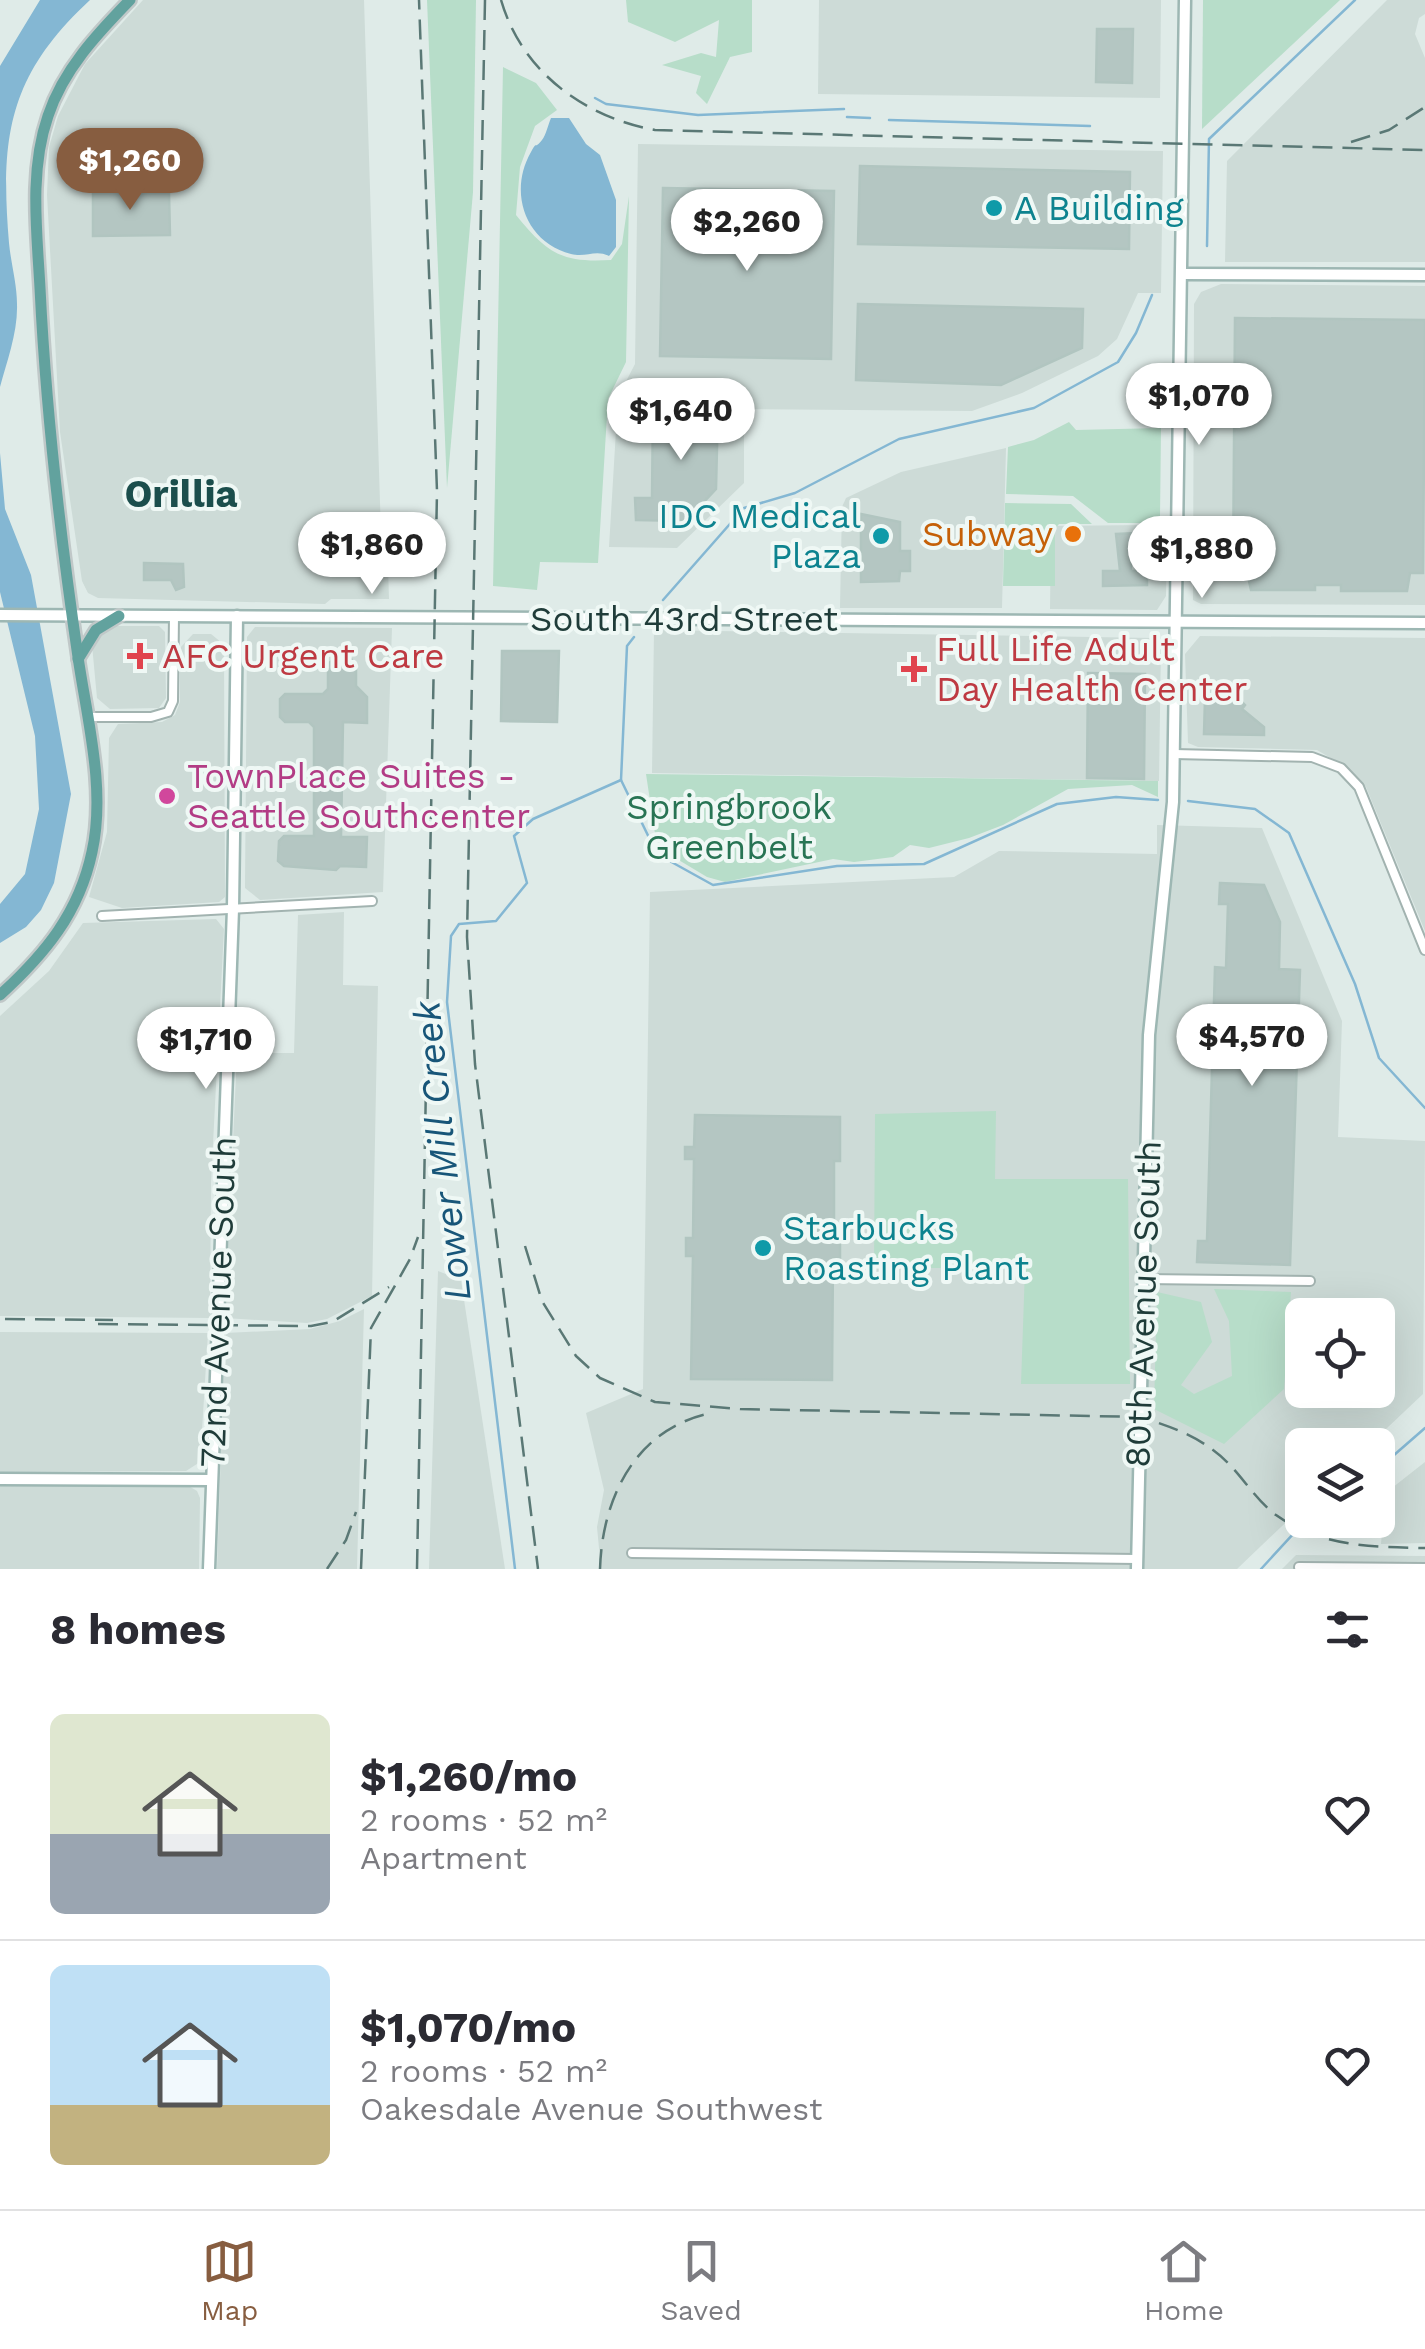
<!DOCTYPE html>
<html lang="en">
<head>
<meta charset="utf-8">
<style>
	:root { --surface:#fff; --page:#f7f7f7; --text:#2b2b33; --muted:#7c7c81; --line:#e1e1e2; --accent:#875d40 }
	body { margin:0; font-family:"Work Sans",sans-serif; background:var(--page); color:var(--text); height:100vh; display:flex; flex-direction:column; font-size:38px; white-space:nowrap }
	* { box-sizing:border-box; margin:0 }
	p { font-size:32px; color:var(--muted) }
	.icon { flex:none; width:55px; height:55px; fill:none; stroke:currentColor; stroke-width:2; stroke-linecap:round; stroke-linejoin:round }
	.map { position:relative; height:1569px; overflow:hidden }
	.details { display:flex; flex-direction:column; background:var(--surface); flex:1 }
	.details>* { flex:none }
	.fabs { position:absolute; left:1285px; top:1298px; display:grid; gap:20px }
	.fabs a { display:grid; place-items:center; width:110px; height:110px; border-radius:15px; background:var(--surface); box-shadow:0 10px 40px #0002; font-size:50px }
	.price { position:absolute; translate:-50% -85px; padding:0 22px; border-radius:35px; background:#fff; color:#222; font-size:32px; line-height:65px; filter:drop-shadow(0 2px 5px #0008) }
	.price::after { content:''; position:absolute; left:50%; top:60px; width:30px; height:22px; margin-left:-15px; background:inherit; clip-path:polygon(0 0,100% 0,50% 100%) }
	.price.on { background:var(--accent); color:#fff }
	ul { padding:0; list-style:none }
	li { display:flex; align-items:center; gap:30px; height:250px; padding:0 50px }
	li+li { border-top:2px solid var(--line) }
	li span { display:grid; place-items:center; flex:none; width:280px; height:200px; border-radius:15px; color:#555 }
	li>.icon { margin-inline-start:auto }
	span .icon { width:120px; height:120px; fill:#fffc; stroke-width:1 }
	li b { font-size:42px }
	h2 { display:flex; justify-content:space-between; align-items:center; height:120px; padding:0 50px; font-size:42px }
	.tabs { display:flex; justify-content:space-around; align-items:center; height:140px; border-top:2px solid var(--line); background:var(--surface); font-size:28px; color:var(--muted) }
	.tabs a { display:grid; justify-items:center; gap:5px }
	.tabs .on { color:var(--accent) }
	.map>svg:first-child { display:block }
	.built { fill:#cddbd7; fill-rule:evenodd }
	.green { fill:#b7ddc9 }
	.water { fill:#84b7d3 }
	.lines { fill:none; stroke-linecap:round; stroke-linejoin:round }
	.stream { stroke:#84b7d3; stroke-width:2.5 }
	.building { fill:#b4c6c2; stroke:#b1c5c0; stroke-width:2.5 }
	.street-casing { stroke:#a2b3b0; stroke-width:12 }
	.secondary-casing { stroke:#9db7b3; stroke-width:15 }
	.primary-casing { stroke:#c0c8c8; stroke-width:16 }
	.street { stroke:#fff; stroke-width:8 }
	.secondary { stroke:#fff; stroke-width:10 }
	.primary { stroke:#62a29e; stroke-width:11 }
	.rail { stroke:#5a7875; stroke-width:2.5; stroke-dasharray:20 10; stroke-linecap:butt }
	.culture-dot { fill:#0f9aa8; stroke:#eff8f5; stroke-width:4 }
	.food-dot { fill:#e8710a; stroke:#eff8f5; stroke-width:4 }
	.health-dot { fill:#e0444e; stroke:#eff8f5; stroke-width:4 }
	.hotel-dot { fill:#d1479c; stroke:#eff8f5; stroke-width:4 }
	.labels { text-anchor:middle; stroke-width:8; stroke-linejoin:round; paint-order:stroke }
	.culture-label { font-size:35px; fill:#0d838f; stroke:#eff8f5; text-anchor:start }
	.food-label { font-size:35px; fill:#c56008; stroke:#eff8f5; text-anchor:end }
	.street-label { font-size:35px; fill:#1f3c39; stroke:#eff8f5 }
	.health-label { font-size:35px; fill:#be3a42; stroke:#eff8f5; text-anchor:start }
	.hotel-label { font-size:35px; fill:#b23c85; stroke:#eff8f5; text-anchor:start }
	.park-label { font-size:35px; fill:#287454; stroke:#eff8f5 }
	.neighbourhood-label { font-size:38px; font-weight:bold; fill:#1b4e4c; stroke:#eff8f5 }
	.water-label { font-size:38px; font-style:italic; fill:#185679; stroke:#eff8f5 }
</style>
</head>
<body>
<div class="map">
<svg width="1425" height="1569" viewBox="0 0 1425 1569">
	<rect width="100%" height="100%" fill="#dfebe8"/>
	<g class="built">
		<polygon points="143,0 364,0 382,565 388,566 389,599 331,599 325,604 98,598 88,593 82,581 60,432 47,195 49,147 58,116 85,64"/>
		<polygon points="819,0 1161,0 1160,98 818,94"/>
		<polygon points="1387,0 1425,0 1425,14 1419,18 1415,34 1425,58 1425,262 1225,262 1227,161"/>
		<polygon points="638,144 1163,151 1161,293 1138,293 1117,339 1098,356 1022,393 972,411 744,409 744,483 677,548 609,547 618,397 635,364"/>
		<polygon points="1221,284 1425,286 1425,605 1201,604 1193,600 1194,304 1201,292"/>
		<polygon points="1006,448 1002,608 840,608 842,507 846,498 901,472"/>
		<polygon points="1167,518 1166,596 1157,610 1050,609 1051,526 1144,525"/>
		<polygon points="113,626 159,626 165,632 166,698 159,708 110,709 97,698 92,645 97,634"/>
		<polygon points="255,627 392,628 383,892 260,900 245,888 247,637"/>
		<polygon points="654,630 1153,638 1161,644 1159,781 652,773"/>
		<polygon points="193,634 211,634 222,643 224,651 225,897 219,902 122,908 89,897 107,832 109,738 118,724 162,722 175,715 180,702 180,648"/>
		<polygon points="1200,636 1425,638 1425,931 1366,787 1351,770 1317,750 1198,747 1188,743 1185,654"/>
		<path d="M1157,825L1262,828L1342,1021L1338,1137L1425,1141L1423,1394L1369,1445H1302V1507L1237,1569H601L597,1527L604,1490L586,1413L643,1389L650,892L954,877L999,851L1157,854ZM1302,1315H1378V1390H1302Z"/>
		<polygon points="344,912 343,985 378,986 372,1296 327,1319 307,1323 225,1318 237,1053 294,1053 298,915"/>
		<polygon points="216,919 224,929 211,1183 210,1318 0,1316 0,1016 49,971 83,923"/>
		<polygon points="438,1271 461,1280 505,1569 429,1569"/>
		<polygon points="364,1309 357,1569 217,1569 225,1333 310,1329 340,1321"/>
		<polygon points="0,1332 208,1333 200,1462 186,1471 0,1472"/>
		<polygon points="1425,1462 1425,1543 1381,1544 1384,1510 1378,1499"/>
		<polygon points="187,1485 197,1491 200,1498 199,1569 0,1569 0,1486"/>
		<polygon points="1296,1555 1425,1556 1425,1569 1282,1569"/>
	</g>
	<g class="green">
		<polygon points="427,0 476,0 473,192 447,488"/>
		<polygon points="626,0 752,0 752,52 730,57 707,104 696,93 701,76 662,65 701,53 716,57 719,20 675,42 628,22"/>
		<polygon points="1203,0 1340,0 1202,129"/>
		<path d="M503,67L536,83L557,110L535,126L520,167L516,215C547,253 561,263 611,260L622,244L629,196L626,362L608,399L598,563L540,562L537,590L493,586Z"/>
		<polygon points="1069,422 1076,430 1161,428 1160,517 1144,523 1108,523 1073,496 1006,494 1008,447 1034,440"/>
		<polygon points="1005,503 1071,504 1092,524 1059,524 1055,529 1055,586 1003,586"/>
		<polygon points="646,774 1158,781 1158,797 1132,785 1068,789 1003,825 969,838 929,848 910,845 893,857 854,862 833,859 725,882 707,877 657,847"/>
		<polygon points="996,1111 995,1179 1128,1179 1130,1384 1021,1384 1025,1268 874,1268 875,1114"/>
		<polygon points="1214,1289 1291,1292 1284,1389 1224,1444 1154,1409 1157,1292 1201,1302 1212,1342 1181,1385 1194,1394 1232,1376 1229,1321"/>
	</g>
	<g class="water">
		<path d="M40,0H90C9,75 0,136 9,243C11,264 17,284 17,304C18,332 7,361 0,387V66Z"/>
		<path d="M551,118H569L586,144L600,155L616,200V247L609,256C595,249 586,258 571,254C525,242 508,192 531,152C538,139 533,151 542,140C546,135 548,125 551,118Z"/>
		<polygon points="0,453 5,509 31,575 71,794 54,883 41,910 26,927 0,943 0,904 25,874 39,809 35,736 0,592"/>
	</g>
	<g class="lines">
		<g class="stream">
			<polyline points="595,98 606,104 698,115 844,109"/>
			<polyline points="847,117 870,118"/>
			<polyline points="889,120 1090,126"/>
			<polyline points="1207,246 1209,139 1355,0"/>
			<polyline points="663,600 744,508 795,493 899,439 1034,408 1118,362 1136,333 1152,295"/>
			<polyline points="634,637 627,646 621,780 657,854 713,885 837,866 924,864 1057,804 1116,797 1158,800"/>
			<polyline points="1188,801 1255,809 1289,833 1355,984 1379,1058 1425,1108"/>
			<polyline points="1378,1469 1425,1428"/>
			<polyline points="515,1569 447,1002 451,936 459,924 496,921 527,883 514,836 533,819 621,780"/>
			<polyline points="1261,1569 1306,1520"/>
		</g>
	</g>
	<g class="building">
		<polygon points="1097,29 1133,29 1132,83 1096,82"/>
		<polygon points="860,166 1130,172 1129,249 858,244"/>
		<polygon points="119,186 119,194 169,193 170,235 93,236 93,187"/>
		<polygon points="663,188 834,191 831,359 660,356"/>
		<polygon points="858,304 1083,309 1082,348 1001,385 856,380"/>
		<polygon points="1235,318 1425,320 1423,573 1410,573 1407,591 1341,591 1341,585 1315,585 1315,590 1251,590 1247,572 1233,572"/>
		<polygon points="653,406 718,407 716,489 686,521 636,520 635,498 652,498"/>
		<polygon points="861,514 900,522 900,551 910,551 910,571 900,571 899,581 861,582"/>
		<polygon points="1137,533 1137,550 1130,550 1131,571 1147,571 1147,585 1103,586 1103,571 1120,571 1116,534"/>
		<polygon points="144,563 183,564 184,587 176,590 171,580 144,580"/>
		<polygon points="502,651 559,651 557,722 501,721"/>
		<polygon points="334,659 351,659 356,664 356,686 367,697 367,723 343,722 341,837 367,837 366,867 340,866 336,870 284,866 278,861 279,841 284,836 314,836 314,727 309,722 285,722 280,717 280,699 285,694 323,694 328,689 328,664"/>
		<polygon points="1088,673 1145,674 1144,779 1087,778"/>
		<polygon points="1219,695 1226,695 1237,704 1240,700 1245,705 1242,709 1264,727 1264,735 1204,734 1205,699 1216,699"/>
		<polygon points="1220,883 1264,885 1280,922 1279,969 1300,970 1290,1265 1197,1262 1198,1241 1207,1241 1215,967 1226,968 1228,904 1219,904"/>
		<polygon points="695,1115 840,1117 840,1161 834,1161 834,1240 840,1240 840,1258 833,1258 832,1380 691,1379 693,1256 686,1256 686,1238 693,1238 694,1159 685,1159 685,1147 694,1147"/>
	</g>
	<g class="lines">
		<defs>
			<g id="street">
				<polyline points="88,717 151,717 168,712 173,701 174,616"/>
				<polyline points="1174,754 1312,757 1341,768 1359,787 1425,950"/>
				<polyline points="102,916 372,901"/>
				<polyline points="1144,1279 1310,1281"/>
				<polyline points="632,1553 1137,1559"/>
				<polyline points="1299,1567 1425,1568"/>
			</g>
			<g id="secondary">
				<polyline points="1183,274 1425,275"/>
				<polyline points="0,615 1425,623"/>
				<polyline points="0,1479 211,1480"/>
				<polyline points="209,1569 233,909 237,616"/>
				<polyline points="1137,1569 1149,1035 1173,802 1185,0"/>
			</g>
			<g id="primary">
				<polyline points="78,659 96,630 119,616"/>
				<path d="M0,995C45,954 79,913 92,852C106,789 87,719 78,657C60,534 46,412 40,288C37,232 29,171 48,116C63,70 97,34 130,0"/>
			</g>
		</defs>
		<use href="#street" class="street-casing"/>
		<use href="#secondary" class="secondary-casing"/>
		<use href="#primary" class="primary-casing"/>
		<use href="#street" class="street"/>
		<use href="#secondary" class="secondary"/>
		<use href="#primary" class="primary"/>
		<g class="rail">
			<polyline points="485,0 467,937 475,1064 538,1569"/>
			<path d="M501,0C522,72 584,117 655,130L1425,150"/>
			<polyline points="1351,142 1389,130 1425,107"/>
			<path d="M525,1246L542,1301L576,1356L600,1378L655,1402L740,1409L1140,1417C1173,1427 1203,1438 1228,1463C1244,1479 1257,1501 1276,1515C1321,1547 1372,1547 1425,1548"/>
			<polyline points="5,1319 113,1320"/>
			<polyline points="98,1324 311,1326 332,1322 389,1287"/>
			<polyline points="327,1569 346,1540 356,1512"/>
			<polyline points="361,1569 371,1328 410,1259 418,1237"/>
			<polyline points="417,1569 437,491 419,0"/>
			<path d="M600,1569C602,1500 634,1431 707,1414"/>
		</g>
	</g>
	<g class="culture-dot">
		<circle cx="994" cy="208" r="10"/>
		<circle cx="881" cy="536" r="10"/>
		<circle cx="763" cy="1248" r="10"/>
	</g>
	<circle class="food-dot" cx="1073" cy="534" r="10"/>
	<g class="health-dot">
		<path d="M135 641h10v10h10v10h-10v10h-10v-10h-10v-10h10z"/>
		<path d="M909 654h10v10h10v10h-10v10h-10v-10h-10v-10h10z"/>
	</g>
	<circle class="hotel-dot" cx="167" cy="796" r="10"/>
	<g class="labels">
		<g class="culture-label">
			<text x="1014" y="220">A Building</text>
			<text x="861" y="528" text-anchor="end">IDC Medical<tspan x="861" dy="40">Plaza</tspan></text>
			<text x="783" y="1240">Starbucks<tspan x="783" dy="40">Roasting Plant</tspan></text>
		</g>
		<g class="food-label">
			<text x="1053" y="546">Subway</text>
		</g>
		<g class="street-label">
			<text x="684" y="631">South 43rd Street</text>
			<text transform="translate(218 1302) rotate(-88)" y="12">72nd Avenue South</text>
			<text transform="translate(1143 1304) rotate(-88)" y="12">80th Avenue South</text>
		</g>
		<g class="health-label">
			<text x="936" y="661">Full Life Adult<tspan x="936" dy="40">Day Health Center</tspan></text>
			<text x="162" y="668">AFC Urgent Care</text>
		</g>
		<g class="hotel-label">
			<text x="187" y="788">TownPlace Suites -<tspan x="187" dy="40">Seattle Southcenter</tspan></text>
		</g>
		<g class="park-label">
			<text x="729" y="819">Springbrook<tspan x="729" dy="40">Greenbelt</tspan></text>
		</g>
		<g class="neighbourhood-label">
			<text x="181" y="507">Orillia</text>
		</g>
		<g class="water-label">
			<text transform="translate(442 1151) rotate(-96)" y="13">Lower Mill Creek</text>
		</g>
	</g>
</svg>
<div class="fabs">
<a><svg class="icon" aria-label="locate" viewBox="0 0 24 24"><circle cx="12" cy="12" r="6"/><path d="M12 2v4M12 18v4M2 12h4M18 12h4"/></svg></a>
<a><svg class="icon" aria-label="layers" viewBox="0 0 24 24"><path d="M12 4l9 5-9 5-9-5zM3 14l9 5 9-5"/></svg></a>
</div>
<b class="price on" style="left:130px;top:213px">$1,260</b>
<b class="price" style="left:747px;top:274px">$2,260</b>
<b class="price" style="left:1199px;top:448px">$1,070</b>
<b class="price" style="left:681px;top:463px">$1,640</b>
<b class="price" style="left:372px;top:597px">$1,860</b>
<b class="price" style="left:1202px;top:601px">$1,880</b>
<b class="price" style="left:1252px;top:1089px">$4,570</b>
<b class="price" style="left:206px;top:1092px">$1,710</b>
</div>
<section class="details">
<h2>8 homes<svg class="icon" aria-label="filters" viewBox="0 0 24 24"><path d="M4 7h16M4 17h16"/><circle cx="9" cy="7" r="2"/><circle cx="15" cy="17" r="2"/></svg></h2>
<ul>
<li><span style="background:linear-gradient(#dfe7d0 60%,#9aa5b1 0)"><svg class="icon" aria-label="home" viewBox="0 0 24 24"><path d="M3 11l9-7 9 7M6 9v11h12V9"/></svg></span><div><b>$1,260/mo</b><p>2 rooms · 52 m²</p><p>Apartment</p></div><svg class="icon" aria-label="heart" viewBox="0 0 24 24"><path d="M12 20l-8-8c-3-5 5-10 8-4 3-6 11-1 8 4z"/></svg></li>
<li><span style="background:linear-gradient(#bfe0f5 70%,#c2b280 0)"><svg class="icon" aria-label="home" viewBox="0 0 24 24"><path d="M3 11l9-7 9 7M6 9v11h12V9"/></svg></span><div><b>$1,070/mo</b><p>2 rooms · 52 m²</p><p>Oakesdale Avenue Southwest</p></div><svg class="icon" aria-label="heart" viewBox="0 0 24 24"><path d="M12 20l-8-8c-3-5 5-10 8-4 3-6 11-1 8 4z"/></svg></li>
</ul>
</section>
<nav class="tabs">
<a class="on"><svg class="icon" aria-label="map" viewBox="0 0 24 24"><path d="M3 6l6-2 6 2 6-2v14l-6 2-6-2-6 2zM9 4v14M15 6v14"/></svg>Map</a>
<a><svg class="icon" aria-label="saved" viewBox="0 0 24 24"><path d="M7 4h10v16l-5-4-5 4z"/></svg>Saved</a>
<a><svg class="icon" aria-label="home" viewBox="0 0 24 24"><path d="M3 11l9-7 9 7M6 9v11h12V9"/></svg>Home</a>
</nav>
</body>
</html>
